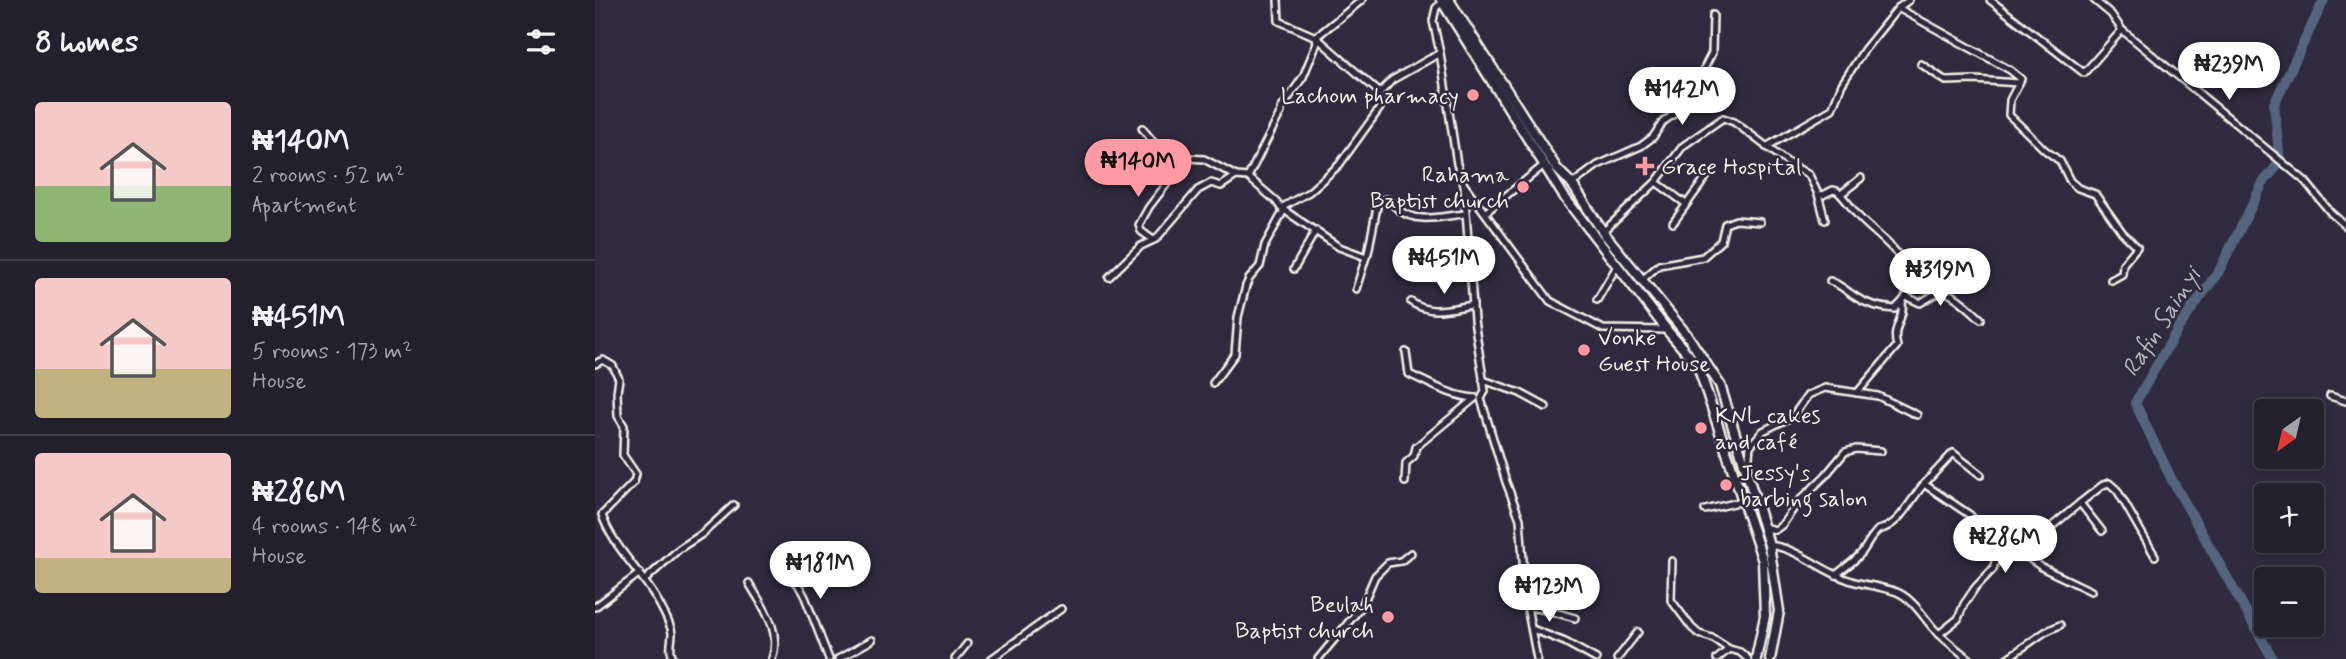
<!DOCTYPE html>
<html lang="en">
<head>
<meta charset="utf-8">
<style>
	:root { --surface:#23202e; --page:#2b2836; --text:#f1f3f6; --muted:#a3a3aa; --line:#403e4a; --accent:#ff9aa2 }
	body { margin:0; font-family:Mynerve,sans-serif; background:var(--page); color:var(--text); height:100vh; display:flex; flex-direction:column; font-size:26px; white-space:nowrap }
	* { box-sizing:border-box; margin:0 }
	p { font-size:23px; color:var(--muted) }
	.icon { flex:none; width:38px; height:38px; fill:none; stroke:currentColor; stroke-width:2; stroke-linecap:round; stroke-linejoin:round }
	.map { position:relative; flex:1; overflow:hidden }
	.side { display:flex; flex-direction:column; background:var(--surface); width:595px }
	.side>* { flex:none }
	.needle { width:46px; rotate:214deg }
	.buttons { position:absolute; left:1659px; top:399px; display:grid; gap:14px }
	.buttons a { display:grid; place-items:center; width:70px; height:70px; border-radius:7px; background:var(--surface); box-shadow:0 4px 10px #0003,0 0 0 2px var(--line); font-size:35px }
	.price { position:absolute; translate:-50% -60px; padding:0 16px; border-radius:24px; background:#fff; color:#222; font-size:23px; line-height:46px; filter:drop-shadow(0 2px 4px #0008) }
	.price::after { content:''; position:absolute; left:50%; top:42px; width:21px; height:16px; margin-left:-10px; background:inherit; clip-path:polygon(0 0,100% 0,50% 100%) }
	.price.active { background:var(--accent); color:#111 }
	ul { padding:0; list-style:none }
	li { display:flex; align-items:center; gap:21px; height:175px; padding:0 35px }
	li+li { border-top:2px solid var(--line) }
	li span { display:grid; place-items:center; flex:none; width:196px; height:140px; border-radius:7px; color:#555 }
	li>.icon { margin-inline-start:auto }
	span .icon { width:84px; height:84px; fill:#fffc; stroke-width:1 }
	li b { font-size:30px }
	h2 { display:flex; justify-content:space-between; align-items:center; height:84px; padding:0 35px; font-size:30px }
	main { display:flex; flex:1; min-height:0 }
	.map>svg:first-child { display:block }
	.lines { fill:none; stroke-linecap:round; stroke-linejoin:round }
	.river { stroke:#54657e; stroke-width:10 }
	.street-casing { stroke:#f4f1e8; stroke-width:10 }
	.secondary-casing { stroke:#f4f1e8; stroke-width:13 }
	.street { stroke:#2f2a3d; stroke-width:5 }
	.secondary { stroke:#2f2a3d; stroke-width:8 }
	.poi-dot { fill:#ff9aa2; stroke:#2f2a3d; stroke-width:2.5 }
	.labels { text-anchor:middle; stroke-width:5; stroke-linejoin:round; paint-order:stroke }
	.poi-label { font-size:23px; fill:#f4f1e8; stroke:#2f2a3d; text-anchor:start }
	.water-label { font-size:24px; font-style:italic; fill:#b4b9be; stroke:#2f2a3d }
</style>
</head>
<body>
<main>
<section class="side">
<h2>8 homes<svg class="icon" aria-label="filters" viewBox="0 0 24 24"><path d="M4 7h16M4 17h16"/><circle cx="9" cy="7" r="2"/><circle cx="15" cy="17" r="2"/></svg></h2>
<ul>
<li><span style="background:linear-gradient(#f6c9c9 60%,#8fb573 0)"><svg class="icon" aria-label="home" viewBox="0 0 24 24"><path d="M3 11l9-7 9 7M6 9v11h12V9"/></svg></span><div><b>₦140M</b><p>2 rooms · 52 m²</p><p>Apartment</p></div></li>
<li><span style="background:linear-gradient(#f6c9c9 65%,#c2b280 0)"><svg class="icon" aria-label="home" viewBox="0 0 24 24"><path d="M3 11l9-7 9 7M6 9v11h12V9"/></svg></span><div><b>₦451M</b><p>5 rooms · 173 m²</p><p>House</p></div></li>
<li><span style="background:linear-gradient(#f6c9c9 75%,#c2b280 0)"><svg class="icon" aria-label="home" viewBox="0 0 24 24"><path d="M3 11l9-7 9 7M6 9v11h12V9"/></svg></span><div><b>₦286M</b><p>4 rooms · 148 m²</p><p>House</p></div></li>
</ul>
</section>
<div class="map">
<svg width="1751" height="659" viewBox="0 0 1751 659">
	<rect width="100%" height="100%" fill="#2f2a3d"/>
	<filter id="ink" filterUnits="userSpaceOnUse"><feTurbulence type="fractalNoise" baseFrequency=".0143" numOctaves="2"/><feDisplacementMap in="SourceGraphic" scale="14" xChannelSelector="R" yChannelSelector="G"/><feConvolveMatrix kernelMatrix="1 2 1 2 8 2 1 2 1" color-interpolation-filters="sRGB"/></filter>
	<g filter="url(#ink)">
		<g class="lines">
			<polyline class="river" points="1678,659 1577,480 1540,403 1584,327 1624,271 1668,183 1685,162 1679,104 1729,0"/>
			<defs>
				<g id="street">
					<polyline points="767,0 721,37 785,93"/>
					<polyline points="1395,0 1489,73 1527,30"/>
					<polyline points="1499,0 1516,14 1527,30 1710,181 1736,213 1751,226"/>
					<polyline points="847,2 841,8 838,21 845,53 862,164 869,185 879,320 890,391 886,399 911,482 925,519 931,601 942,659"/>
					<polyline points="1303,8 1415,70 1426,79 1415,100 1414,115 1450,150 1465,161 1475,181 1483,188 1500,194 1527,232 1542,247 1528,264 1527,274 1516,280"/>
					<polyline points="1326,64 1351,81 1379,80 1424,83"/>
					<polyline points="547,128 564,149 592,158 609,159 641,176"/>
					<polyline points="1171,147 1237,109 1247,84 1269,50 1303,8 1314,0"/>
					<polyline points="653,177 686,112 686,109 708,77 722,43 721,37 684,21 683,0"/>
					<polyline points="1061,182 1091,204"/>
					<polyline points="977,184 1003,165 1046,146 1058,137 1068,122 1090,106 1117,53 1118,15"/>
					<polyline points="870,186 955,301 1008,329 1072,330"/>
					<polyline points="1223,194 1230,220"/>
					<polyline points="1246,194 1266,178"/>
					<polyline points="686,208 714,192 744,165 785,108 785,93 797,80 845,53"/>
					<polyline points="891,212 949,165"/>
					<polyline points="1078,223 1112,176"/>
					<path d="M1008,232L1061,182L1088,146L1128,118L1139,122L1192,162L1214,175L1223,194L1228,195L1238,190L1242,191C1251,199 1257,209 1264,217C1284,239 1335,268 1307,302C1310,320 1296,327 1302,346L1262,393"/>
					<polyline points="558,240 546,231 544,225 554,207 592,158"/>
					<polyline points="830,261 874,260"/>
					<polyline points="699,269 721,230"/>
					<path d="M514,277L546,246L561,239L603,190L616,183L626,186L641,176L653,177L681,201L686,208L744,247L771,257L773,253L783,202L791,199C796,202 800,207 804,210C824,225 849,215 871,214"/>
					<polyline points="1046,281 1064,265 1108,257 1126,241 1130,224 1141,220 1165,222"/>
					<path d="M1235,281C1245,284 1247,288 1255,293C1268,303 1285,308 1300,309L1307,302"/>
					<polyline points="761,289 771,257"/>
					<path d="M1312,297L1325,303C1331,300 1340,293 1347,292C1358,291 1378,312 1386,319"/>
					<polyline points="1002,300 1022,266"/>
					<path d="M816,302C836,316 855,308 878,305"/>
					<path d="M811,352L814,374C836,384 855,396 880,398"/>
					<path d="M0,364L8,360L18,366L24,379L22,392L23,416L29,426L28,455L41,474L39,482L7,515C18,548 50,575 66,607C70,615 76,625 77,633C77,643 73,650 79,659"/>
					<polyline points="888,380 925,393 951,407"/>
					<polyline points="618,383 640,354 643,317 651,286 654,279 665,266 670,245 689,210"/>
					<polyline points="1735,396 1751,401"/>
					<polyline points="1153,468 1155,446 1168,431 1198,416 1213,395 1230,388 1283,396 1322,415"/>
					<polyline points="810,482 811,463 819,456 821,447 880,398"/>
					<polyline points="1329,484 1358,453 1386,475"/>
					<polyline points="1485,503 1508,485 1514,483 1522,490 1560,556"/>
					<polyline points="1110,510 1148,501"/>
					<polyline points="1169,527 1180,530 1187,525 1204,501 1230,476 1250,452 1261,449 1286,451"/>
					<path d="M1174,545C1204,548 1228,573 1257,581C1269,585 1294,588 1304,593C1318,600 1328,616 1338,628C1349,639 1362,650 1375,659"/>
					<polyline points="1420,557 1485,503 1507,531"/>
					<polyline points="1077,561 1076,600 1097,628 1104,634 1117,638 1134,649 1145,652 1153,659"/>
					<polyline points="183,565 203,584 210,597 234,659"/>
					<path d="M1241,575C1250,567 1264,559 1270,548C1274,541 1277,536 1283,530C1305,526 1315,500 1329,484L1375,515L1395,538"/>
					<polyline points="50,580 84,549 107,534 139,505"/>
					<path d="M154,583C168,607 187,630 177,659"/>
					<polyline points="0,607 45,573"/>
					<polyline points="933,607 952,610 980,618"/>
					<polyline points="937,629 970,642 1001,659"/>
					<polyline points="1344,634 1363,619 1369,604 1380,588 1398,569 1400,562 1412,557 1432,557 1448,568 1496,591"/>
					<polyline points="243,659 277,640"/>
					<polyline points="360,659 372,644"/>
					<polyline points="396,659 466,609"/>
					<polyline points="723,659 767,606 780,576 793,563 806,561 816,553"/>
					<polyline points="1022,659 1043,632"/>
					<polyline points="1122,659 1134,649"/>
					<polyline points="1411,659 1450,632 1465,625"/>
				</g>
				<g id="secondary">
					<polyline points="846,0 970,198 1072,330 1103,366 1168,561 1170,616 1161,659"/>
					<polyline points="854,0 962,169 977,184 1008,232 1092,335 1125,385 1174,545 1184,611 1175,659"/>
				</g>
			</defs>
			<use href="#street" class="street-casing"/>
			<use href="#secondary" class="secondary-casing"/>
			<use href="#street" class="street"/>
			<use href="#secondary" class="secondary"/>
		</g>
	</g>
	<g class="poi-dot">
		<circle cx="878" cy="95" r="7"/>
		<path d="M1046.5 155.5h7v7h7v7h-7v7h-7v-7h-7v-7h7z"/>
		<circle cx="928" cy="187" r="7"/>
		<circle cx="989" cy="350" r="7"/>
		<circle cx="1106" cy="428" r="7"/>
		<circle cx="1131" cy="485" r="7"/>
		<circle cx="793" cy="617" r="7"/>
	</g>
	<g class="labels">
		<g class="poi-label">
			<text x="864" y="103" text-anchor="end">Lachom pharmacy</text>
			<text x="1066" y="174">Grace Hospital</text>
			<text x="914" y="182" text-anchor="end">Rahama<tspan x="914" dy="26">Baptist church</tspan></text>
			<text x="1003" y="345">Vonke<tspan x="1003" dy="26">Guest House</tspan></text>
			<text x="1120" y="423">KNL cakes<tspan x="1120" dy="26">and café</tspan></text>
			<text x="1145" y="480">Jessy's<tspan x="1145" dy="26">barbing salon</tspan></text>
			<text x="779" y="612" text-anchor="end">Beulah<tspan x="779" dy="26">Baptist church</tspan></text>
		</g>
		<g class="water-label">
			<text transform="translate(1566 322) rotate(-57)" y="8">Rafin Sainyi</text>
		</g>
	</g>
</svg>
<div class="buttons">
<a><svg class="needle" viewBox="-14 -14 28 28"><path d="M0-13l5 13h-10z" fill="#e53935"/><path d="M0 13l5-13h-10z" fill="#a3a3aa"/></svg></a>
<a>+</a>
<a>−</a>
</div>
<b class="price" style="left:1634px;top:102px">₦239M</b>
<b class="price" style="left:1087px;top:127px">₦142M</b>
<b class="price active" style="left:543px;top:199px">₦140M</b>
<b class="price" style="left:849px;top:296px">₦451M</b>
<b class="price" style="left:1345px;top:308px">₦319M</b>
<b class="price" style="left:1410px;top:575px">₦286M</b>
<b class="price" style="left:225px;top:601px">₦181M</b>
<b class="price" style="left:954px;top:624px">₦123M</b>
</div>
</main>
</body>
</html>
